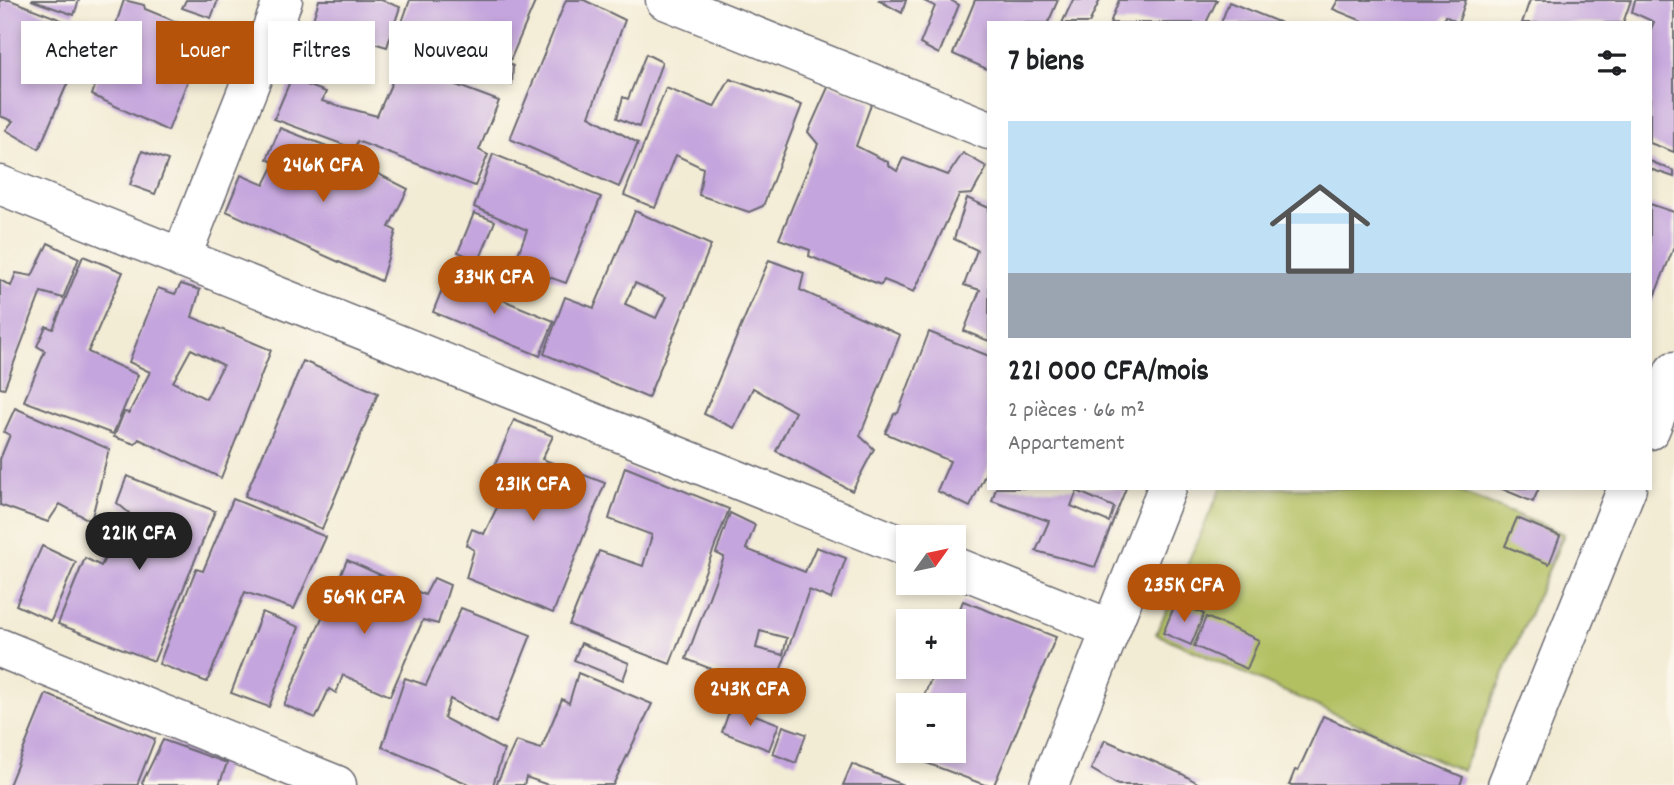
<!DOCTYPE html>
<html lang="fr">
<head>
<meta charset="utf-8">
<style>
	:root { --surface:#fff; --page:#f2f2f2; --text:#202124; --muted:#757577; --line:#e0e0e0; --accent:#b45309 }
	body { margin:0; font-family:Dekko,sans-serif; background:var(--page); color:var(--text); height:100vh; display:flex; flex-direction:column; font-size:26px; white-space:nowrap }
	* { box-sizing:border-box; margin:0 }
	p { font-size:23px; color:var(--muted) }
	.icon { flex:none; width:38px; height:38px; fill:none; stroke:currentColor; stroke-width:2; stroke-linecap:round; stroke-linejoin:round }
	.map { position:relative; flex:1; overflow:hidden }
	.panel { position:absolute; left:987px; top:21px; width:665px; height:469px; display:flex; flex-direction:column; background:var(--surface); border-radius:0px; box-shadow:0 4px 10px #0003 }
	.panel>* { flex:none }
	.banner { position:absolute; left:21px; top:21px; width:665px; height:63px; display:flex; gap:14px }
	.needle { width:46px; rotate:57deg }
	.controls { position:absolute; left:896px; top:525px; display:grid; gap:14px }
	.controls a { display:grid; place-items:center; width:70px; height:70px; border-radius:0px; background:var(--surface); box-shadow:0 4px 10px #0003; font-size:35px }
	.price { position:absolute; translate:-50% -60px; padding:0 16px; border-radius:24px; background:var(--accent); color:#fff; font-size:23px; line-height:46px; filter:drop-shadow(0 2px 4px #0008) }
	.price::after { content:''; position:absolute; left:50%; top:42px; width:21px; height:16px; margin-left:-10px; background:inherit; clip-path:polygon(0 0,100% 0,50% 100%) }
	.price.on { background:#222; color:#fff }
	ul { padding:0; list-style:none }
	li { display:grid; align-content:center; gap:14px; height:371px; padding:0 21px }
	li+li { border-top:2px solid var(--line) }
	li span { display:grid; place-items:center; height:217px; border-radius:0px; color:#555 }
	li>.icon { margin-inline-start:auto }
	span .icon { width:126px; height:126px; fill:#fffc; stroke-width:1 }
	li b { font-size:30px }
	h2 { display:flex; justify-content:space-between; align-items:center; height:84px; padding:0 21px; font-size:30px }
	.chip { padding:0 24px; border-radius:0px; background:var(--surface); box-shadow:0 4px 10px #0003; font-size:24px; line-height:63px }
	.chip.on { background:var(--accent); color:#fff }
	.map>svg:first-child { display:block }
	.green { fill:#b3c062; stroke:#6a714e; stroke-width:2 }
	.building { fill:#c5a5dd; fill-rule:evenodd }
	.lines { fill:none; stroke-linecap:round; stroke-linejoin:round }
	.minor-casing { stroke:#6b6971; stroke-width:41 }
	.minor { stroke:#fff; stroke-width:38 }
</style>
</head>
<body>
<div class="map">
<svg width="1674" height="785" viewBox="0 0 1674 785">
	<rect width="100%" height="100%" fill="#fbf7ec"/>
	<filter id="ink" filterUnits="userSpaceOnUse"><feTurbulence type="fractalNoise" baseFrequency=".0143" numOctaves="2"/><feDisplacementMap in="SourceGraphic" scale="14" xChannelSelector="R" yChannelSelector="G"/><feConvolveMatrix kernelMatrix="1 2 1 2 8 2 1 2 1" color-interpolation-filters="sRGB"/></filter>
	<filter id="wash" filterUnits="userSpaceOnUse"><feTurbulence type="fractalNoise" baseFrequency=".00686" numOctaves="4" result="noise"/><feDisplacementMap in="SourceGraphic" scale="28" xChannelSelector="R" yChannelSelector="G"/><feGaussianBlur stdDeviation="1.57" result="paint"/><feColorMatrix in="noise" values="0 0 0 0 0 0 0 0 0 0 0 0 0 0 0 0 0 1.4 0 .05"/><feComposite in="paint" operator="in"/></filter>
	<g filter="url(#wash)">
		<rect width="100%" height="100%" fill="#f3ecd5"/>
		<polygon class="green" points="1221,488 1450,488 1564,534 1462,771 1156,634"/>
		<g id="blocks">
			<g class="building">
				<polygon points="0,0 10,0 90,31 39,149 6,130 13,121 0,116"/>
				<polygon points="31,0 79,0 74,15"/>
				<polygon points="124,0 144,5 145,9 206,34 168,131 92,95"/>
				<polygon points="186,0 218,0 211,18 182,8"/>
				<polygon points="319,0 381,0 400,7 387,47 336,32 328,55 304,49"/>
				<polygon points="410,0 536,0 509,63 513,66 512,85 393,47"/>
				<polygon points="566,0 584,0 625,20 589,116 638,143 619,187 510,139"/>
				<polygon points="878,0 906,0 902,13"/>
				<polygon points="922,0 950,0 959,5 939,54 920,44 935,6"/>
				<polygon points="975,0 1058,0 1048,23 989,23 989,70 953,54"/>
				<polygon points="1073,0 1100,0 1089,23 1062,23"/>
				<polygon points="1119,0 1217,0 1206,23 1110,23"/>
				<polygon points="1338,0 1466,0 1458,23 1445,16 1442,23 1367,23 1333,9"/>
				<polygon points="1530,0 1631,0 1623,23 1522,23"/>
				<polygon points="1635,0 1674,0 1674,152 1650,143 1650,31 1654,22 1632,12"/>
				<polygon points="1229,2 1281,23 1221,23"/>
				<polygon points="646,54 662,62 639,127 617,118 623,97 628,99"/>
				<polygon points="400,64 499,101 479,150 488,155 475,186 357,141 355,149 274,119 291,79 326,92 322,101 377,116"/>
				<polygon points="730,79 802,105 763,206 749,212 699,195 703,168 676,155 655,208 624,195 666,88 714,107"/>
				<polygon points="829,85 872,102 856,146 888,162 888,165 897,171 903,158 948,175 963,153 987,167 972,194 959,195 914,292 884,280 881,285 809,256 810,250 779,239 818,144 808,132"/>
				<polygon points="280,128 337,150 337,153 408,189 389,227 396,231 381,281 226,211 241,175 264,185 275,163 267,159"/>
				<polygon points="142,151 168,160 155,194 130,185"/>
				<polygon points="493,154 601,197 566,283 514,265 527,230 474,207"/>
				<polygon points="1650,161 1674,171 1674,177 1650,169"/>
				<polygon points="967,198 989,208 989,341 964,331 980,290 964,285 977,250 954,239"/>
				<polygon points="1650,204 1674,212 1674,247 1650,307"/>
				<path d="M635,211L711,245L648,398L544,354L565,297L594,308ZM635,283L666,297L656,318L625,304Z"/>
				<polygon points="474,213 495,221 479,261 458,252"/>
				<polygon points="48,243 79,258 63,298 41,292 4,389 0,388 0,280 11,286 16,273 32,276"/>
				<polygon points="83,256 123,272 88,352 138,375 113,434 24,401 45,351 37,346 46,326 53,329"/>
				<polygon points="769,260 804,273 800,290 900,335 860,436 874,449 852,491 776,451 795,412 753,388 734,428 704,414"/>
				<polygon points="447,277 554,321 540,356 433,312"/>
				<path d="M181,284L200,290L192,317L271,350L221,478L139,439L135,444L114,437L124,412L129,413L150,372L129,362L158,288L175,294ZM191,349L223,365L206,399L173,382Z"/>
				<polygon points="929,332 989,356 989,466 970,507 937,491 950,461 885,433 894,414 898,413"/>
				<polygon points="303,361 378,393 322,529 245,496"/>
				<polygon points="15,408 109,449 91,521 60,504 48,522 0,505 0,459 10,435 4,432"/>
				<polygon points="514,420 553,436 542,459 605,483 553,613 466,578 474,550 466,545 472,529 484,534 510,481 492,472"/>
				<polygon points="625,467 729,509 670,664 569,625 599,551 643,566 652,535 609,519"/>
				<polygon points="127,476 215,511 154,661 58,624 85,558 101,566 129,513 117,503"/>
				<path d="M996,488H1126L1095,567L1036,551L1049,521L992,501ZM1077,491L1114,507L1109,522L1071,506Z"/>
				<polygon points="1500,488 1539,488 1533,502"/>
				<polygon points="233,499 326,537 294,609 245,592 207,682 159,664 196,569 203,571"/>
				<path d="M730,513L755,525L746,549L805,572L816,547L846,558L831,599L809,590L771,697L762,701L744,693L739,680L686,659L724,557L716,553ZM760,631L787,638L783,655L756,648Z"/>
				<polygon points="1517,518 1560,536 1549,564 1505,546"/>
				<polygon points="42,546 76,562 51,621 16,605"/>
				<polygon points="347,560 425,595 434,578 450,585 438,624 423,620 390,696 343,675 336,693 329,689 316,718 284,705"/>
				<polygon points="963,601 1056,637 994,785 985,785 900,753 908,734 908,751 954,751 954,705 920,705 936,667 954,667 954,624"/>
				<polygon points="1176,602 1204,614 1191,645 1163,633"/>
				<polygon points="461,608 531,635 496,723 450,699 444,718 504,750 493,785 471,785 382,747 405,678 426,685"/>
				<polygon points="262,612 299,627 269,707 231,693"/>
				<polygon points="1206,617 1259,640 1247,669 1194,646"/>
				<polygon points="581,643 629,663 623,680 574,660"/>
				<polygon points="578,673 652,704 613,785 548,785 526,777 524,785 496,785 516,741 541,749 562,699 569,703"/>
				<polygon points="46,694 155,739 137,785 9,785"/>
				<polygon points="731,706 779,724 769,750 722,732"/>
				<polygon points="1323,716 1463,777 1460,785 1289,785 1295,770 1298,771"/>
				<polygon points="783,726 806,734 796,763 773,754"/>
				<polygon points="163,740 227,763 219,785 143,785 142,783"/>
				<polygon points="1105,740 1182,774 1201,785 1118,785 1091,769"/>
				<polygon points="852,764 903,785 843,785"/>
			</g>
		</g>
	</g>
	<g filter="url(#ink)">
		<use href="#blocks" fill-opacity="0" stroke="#6b6971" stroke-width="2"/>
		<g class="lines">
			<defs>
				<g id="minor">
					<polyline points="665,0 989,130"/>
					<polyline points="0,185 908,548"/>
					<polyline points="181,258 283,0"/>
					<polyline points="1650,430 1674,371"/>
					<polyline points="954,566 1111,629"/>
					<polyline points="0,648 337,785"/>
					<polyline points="1049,785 1167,488"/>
					<polyline points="1507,785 1627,488"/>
				</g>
			</defs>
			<use href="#minor" class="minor-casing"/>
			<use href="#minor" class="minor"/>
		</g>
	</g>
</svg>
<div class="controls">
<a><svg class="needle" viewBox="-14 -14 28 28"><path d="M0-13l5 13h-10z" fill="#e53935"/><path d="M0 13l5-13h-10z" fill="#757577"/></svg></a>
<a>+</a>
<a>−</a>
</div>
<b class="price" style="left:323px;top:204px">246K CFA</b>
<b class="price" style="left:494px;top:316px">334K CFA</b>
<b class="price" style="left:533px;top:523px">231K CFA</b>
<b class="price on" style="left:139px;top:572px">221K CFA</b>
<b class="price" style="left:1184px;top:624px">235K CFA</b>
<b class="price" style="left:364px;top:636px">569K CFA</b>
<b class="price" style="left:750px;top:728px">243K CFA</b>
<div class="banner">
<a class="chip">Acheter</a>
<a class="chip on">Louer</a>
<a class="chip">Filtres</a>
<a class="chip">Nouveau</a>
</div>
<section class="panel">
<h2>7 biens<svg class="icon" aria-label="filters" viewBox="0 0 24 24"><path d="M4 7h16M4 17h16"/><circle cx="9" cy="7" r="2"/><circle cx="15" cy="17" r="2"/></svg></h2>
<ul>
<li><span style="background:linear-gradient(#bfe0f5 70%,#9aa5b1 0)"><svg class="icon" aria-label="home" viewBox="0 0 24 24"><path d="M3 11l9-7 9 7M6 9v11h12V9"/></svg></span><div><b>221 000 CFA/mois</b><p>2 pièces · 66 m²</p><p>Appartement</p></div></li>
</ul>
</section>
</div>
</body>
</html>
